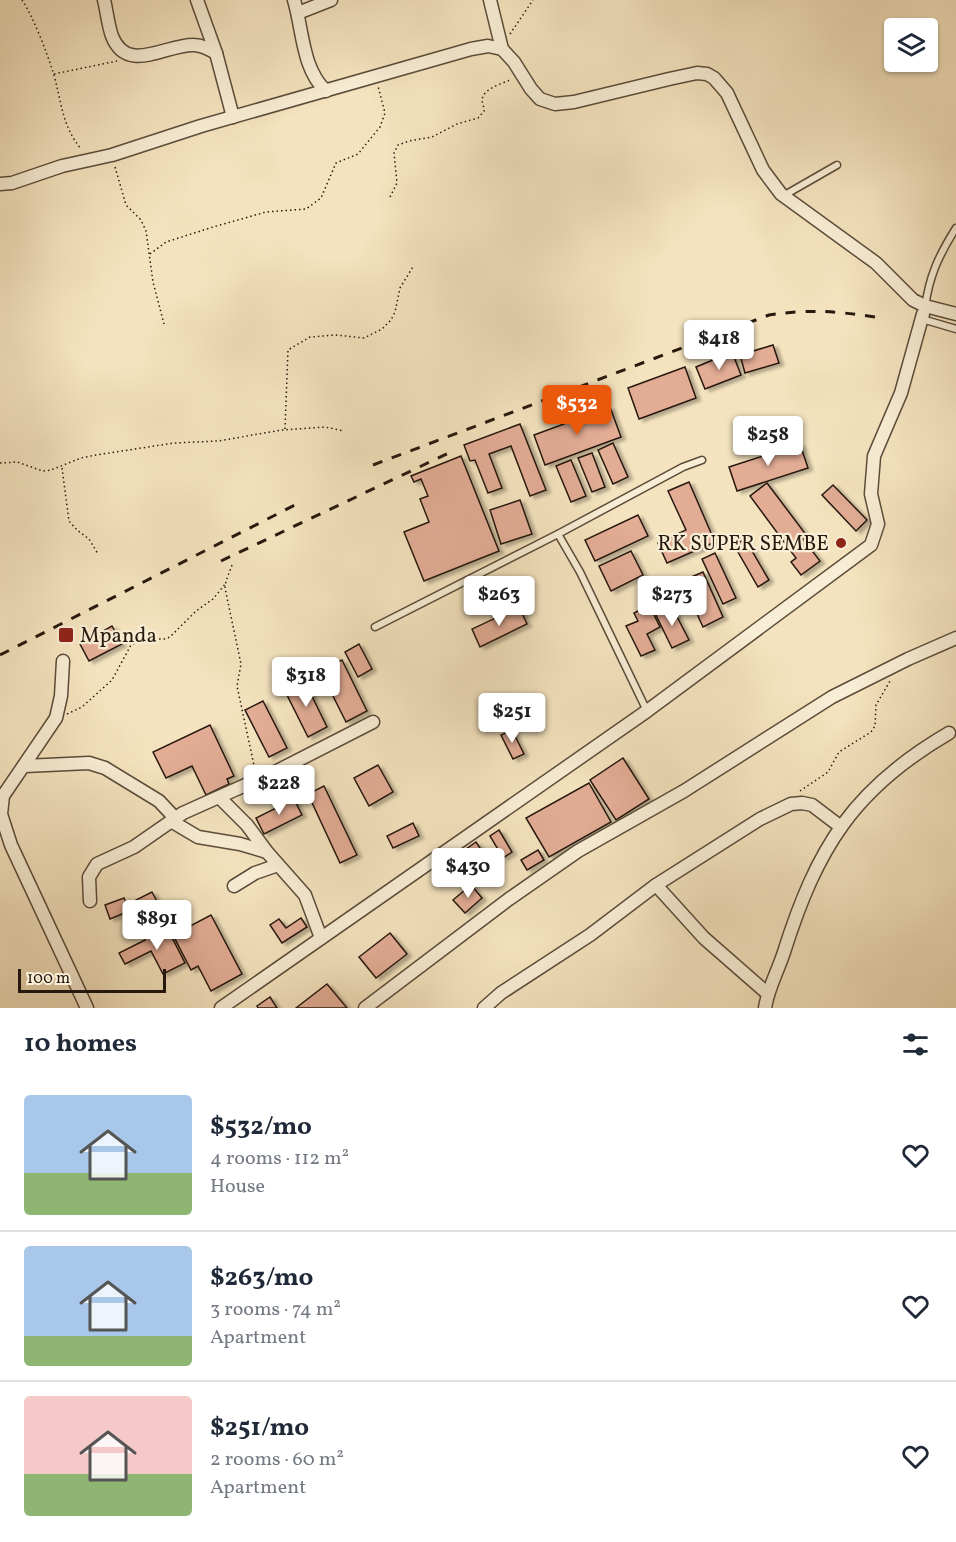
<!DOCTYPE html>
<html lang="en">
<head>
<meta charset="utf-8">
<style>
	:root { --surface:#fff; --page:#f6f6f7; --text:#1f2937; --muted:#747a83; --line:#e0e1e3; --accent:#ea580c }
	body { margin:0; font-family:Vollkorn,serif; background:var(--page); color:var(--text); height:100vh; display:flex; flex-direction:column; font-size:22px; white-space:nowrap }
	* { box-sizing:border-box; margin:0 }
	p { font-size:20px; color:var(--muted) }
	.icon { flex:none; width:33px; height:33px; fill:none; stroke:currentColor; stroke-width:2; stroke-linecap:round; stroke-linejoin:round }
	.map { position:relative; height:1008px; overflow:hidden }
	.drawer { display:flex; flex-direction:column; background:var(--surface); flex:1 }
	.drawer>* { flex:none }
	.tools { position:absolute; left:884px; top:18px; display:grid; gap:12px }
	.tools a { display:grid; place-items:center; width:54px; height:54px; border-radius:6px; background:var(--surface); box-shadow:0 2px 4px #0004; font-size:30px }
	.scale { position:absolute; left:18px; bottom:15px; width:148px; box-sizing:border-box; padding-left:6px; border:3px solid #28190e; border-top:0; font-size:16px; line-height:21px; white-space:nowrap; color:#28190e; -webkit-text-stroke:4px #f8edd5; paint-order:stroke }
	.price { position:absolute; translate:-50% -51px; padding:0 14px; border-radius:6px; background:#fff; color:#222; font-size:20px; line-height:39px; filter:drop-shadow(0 2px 3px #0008) }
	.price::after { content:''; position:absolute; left:50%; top:36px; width:18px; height:14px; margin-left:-9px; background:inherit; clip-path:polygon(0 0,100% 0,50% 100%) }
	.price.current { background:var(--accent); color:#fff }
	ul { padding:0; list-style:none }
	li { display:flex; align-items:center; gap:18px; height:150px; padding:0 24px }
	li+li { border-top:2px solid var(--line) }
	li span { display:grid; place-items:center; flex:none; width:168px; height:120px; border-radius:6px; color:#555 }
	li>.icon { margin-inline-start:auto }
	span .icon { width:72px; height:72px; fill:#fffc; stroke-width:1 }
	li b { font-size:26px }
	h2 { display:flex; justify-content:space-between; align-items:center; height:72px; padding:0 24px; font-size:26px }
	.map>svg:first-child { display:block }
	.building { fill:#e2ac95; stroke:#28190e; stroke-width:1.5; filter:url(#shadow) }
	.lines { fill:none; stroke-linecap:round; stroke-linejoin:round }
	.lane-casing { stroke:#5b4c3a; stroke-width:9 }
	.street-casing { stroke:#5b4c3a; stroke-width:15 }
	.path { stroke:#28190e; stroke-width:1.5; stroke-dasharray:1.5 3; stroke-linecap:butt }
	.lane { stroke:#f8edd5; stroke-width:6 }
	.street { stroke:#f8edd5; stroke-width:12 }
	.rail { stroke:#28190e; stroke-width:3; stroke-dasharray:10 10; stroke-linecap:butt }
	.poi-dot { fill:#8f2418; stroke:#f8edd5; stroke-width:2 }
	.labels { text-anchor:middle; stroke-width:4.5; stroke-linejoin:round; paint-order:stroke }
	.poi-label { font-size:21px; fill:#28190e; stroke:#f8edd5; text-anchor:end }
</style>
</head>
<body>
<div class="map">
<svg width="956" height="1008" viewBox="0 0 956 1008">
	<defs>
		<filter id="shadow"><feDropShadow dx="4.5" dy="2.5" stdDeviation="1.5" flood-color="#0004"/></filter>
	</defs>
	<rect width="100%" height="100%" fill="#f4e3be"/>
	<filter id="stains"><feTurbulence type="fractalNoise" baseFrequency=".00333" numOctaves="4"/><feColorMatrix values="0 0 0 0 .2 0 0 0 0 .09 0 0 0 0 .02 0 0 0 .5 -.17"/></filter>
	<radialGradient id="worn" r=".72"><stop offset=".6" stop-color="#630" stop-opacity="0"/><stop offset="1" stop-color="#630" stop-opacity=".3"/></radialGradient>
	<g class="building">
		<polygon points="773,345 779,363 745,373 740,355"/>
		<polygon points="732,352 741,375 705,389 696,367"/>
		<polygon points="685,367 696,398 639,419 628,388"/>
		<polygon points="610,407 621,437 545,465 534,435"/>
		<polygon points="520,424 546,490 530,496 511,446 489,454 502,488 488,493 475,460 470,461 464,445"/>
		<polygon points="613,443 628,477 613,484 598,450"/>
		<polygon points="800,444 808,468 737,491 729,467"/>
		<polygon points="592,453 605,487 592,492 578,458"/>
		<polygon points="461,456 499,551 424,581 404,532 429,522 420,499 428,496 421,479 414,482 411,476"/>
		<polygon points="571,460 586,496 571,502 556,466"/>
		<polygon points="689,482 715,542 667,563 658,543 686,530 668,491"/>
		<polygon points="767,483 807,536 803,539 820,561 801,575 791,562 796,558 750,496"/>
		<polygon points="833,485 867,520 856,531 822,495"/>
		<polygon points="520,500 532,534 501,544 490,510"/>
		<polygon points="638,515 648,536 595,561 585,540"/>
		<polygon points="745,539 769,580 758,587 734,545"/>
		<polygon points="631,551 643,575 611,591 599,566"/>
		<polygon points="715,553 736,598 723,604 702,559"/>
		<polygon points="703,572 723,617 703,627 682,581"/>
		<polygon points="649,605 660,627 647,634 655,650 641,656 626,626 638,621 634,613"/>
		<polygon points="671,605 689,640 672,648 655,613"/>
		<polygon points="519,607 527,624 480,647 472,629"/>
		<polygon points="112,626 122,644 89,661 80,644"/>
		<polygon points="359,644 372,669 358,677 345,652"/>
		<polygon points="342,660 367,711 346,722 320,670"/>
		<polygon points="304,680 327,727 308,737 284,689"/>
		<polygon points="263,701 287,748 269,757 245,710"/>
		<polygon points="210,725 234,776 227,779 229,784 206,795 192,766 166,778 153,752"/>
		<polygon points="512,730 524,754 513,759 501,735"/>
		<polygon points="623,758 649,799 616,820 590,780"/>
		<polygon points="378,765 393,792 369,806 354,778"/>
		<polygon points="589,783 611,822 549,857 526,818"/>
		<polygon points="324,786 357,855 340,863 308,794"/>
		<polygon points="294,799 302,815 264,834 256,818"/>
		<polygon points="413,823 419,836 393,848 387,836"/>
		<polygon points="499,830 512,852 503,858 490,836"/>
		<polygon points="476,842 488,860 474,869 462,852"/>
		<polygon points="538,850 544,860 527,870 521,860"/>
		<polygon points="471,885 482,898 465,913 453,900"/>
		<polygon points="152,892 161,909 138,920 130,903"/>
		<polygon points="124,898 129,911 110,919 105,905"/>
		<polygon points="211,915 242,974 211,991 198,966 191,970 173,935"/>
		<polygon points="301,918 307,927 282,943 270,925 279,919 286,928"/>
		<polygon points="166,926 185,963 163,974 151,951 125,964 119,953 145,940 144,937"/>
		<polygon points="390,933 407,954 376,978 359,957"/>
		<polygon points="327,984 347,1008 296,1008"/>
		<polygon points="270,997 277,1008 258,1008 257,1006"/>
	</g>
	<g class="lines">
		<defs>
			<g id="lane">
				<polyline points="783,196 837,165"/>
				<path d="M925,308C929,276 939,255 956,228"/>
				<polyline points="922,319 956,329"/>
				<polyline points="558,534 580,572 647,711"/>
				<polyline points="375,627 558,534 683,467 702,460"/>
			</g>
			<g id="street">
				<path d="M104,0C107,12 108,25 112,36C127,75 166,44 194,45C202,45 209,49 216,53"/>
				<polyline points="197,0 216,53 233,117"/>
				<path d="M294,0C303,30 302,69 326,91"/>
				<polyline points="490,0 502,49"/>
				<polyline points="298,13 331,0"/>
				<polyline points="0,184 12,183 62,166 112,155 201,126 471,49 488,46 502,49 514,62 531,89 540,99 555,104 574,102 669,79 697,73 707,74 714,78 727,93 763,170 781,194 876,263 913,300 925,306 956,314"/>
				<polyline points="63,661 61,696 56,718 3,796 1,814 11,845 87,1008"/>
				<polyline points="25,766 89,763 105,768 159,801 175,818"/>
				<polyline points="220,798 247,825 267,852 305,895 321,938"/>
				<polyline points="171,821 198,837 240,844 267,852"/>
				<polyline points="656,885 704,938 767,993"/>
				<polyline points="234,886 255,873 278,865"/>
				<polyline points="90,901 89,877 97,864 134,847 183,813 279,770 373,722"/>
				<polyline points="221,1008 647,711 871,545 878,524 871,494 874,456 901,393 923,314"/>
				<polyline points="365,1008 509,899 578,851 684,791 832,697 908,659 956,638"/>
				<polyline points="484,1008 501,993 590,935 656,885 760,819 791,804 802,803 812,805 841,827"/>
				<path d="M765,1008C768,988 778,971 784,952C817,848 853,789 949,733"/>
			</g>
		</defs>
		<use href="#lane" class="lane-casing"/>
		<use href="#street" class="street-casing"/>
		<g class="path">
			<path d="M22,0C33,16 47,53 53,72C62,102 61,124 81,149"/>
			<polyline points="510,34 533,0"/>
			<polyline points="54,74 117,61"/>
			<polyline points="115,167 126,205 141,220 146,231 153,282 164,324"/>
			<path d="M390,197L397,183L394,153L398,145L409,141L432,137L457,124L478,118L484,111C484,108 483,104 482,101C482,89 501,84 510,80"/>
			<polyline points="150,254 166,242 213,227 266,212 306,209 321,198 336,163 358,154 380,127 385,113 378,86"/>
			<polyline points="285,429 288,350 310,337 336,335 364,338 382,329 391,320 395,312 400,288 414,265"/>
			<polyline points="0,463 17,462 43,471 51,470 81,458 96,455 174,443 218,441 282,430 311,428 325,427 344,431"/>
			<polyline points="62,468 69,521 77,530 89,539 98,554"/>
			<polyline points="232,565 226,581 225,588 241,664 237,686 255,770"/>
			<polyline points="67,714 82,707 112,680 131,645 146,639 164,639 170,637 196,611 213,599 226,583"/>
			<polyline points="800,791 828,772 839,752 871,732 875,726 876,705 890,681"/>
		</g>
		<use href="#lane" class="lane"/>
		<use href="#street" class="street"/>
		<g class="rail">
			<path d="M373,465L769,315C811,309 834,311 875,317"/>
			<polyline points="221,561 453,451"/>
			<polyline points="0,655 295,505"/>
		</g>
	</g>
	<g class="poi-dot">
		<circle cx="841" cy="543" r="6"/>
		<rect x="58" y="627" width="16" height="16" rx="3"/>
	</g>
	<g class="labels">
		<g class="poi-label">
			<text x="829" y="550">RK SUPER SEMBE</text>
			<text x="80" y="642" text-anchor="start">Mpanda</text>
		</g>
	</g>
	<rect width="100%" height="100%" filter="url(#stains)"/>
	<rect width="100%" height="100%" fill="url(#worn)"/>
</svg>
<div class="tools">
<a><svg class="icon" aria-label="layers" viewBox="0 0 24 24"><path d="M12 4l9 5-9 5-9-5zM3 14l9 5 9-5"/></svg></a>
</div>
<div class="scale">100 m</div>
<b class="price" style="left:719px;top:371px">$418</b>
<b class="price current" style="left:577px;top:436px">$532</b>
<b class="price" style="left:768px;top:467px">$258</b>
<b class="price" style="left:499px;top:627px">$263</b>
<b class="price" style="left:672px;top:627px">$273</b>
<b class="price" style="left:306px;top:708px">$318</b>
<b class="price" style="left:512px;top:744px">$251</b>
<b class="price" style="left:279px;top:816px">$228</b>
<b class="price" style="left:468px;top:899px">$430</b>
<b class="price" style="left:157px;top:951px">$891</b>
</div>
<section class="drawer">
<h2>10 homes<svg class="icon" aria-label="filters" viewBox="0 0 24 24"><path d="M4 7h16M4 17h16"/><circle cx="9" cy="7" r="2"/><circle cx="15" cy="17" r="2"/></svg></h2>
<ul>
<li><span style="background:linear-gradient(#a9c7e8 65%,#8fb573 0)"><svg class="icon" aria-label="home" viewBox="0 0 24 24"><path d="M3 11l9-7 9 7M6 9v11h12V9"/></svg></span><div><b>$532/mo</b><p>4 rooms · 112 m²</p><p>House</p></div><svg class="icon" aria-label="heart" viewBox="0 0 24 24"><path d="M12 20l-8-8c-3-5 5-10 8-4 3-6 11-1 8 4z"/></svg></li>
<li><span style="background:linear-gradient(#a9c7e8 75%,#8fb573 0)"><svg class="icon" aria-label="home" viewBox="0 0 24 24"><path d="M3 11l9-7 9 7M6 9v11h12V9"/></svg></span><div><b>$263/mo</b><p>3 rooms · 74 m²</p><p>Apartment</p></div><svg class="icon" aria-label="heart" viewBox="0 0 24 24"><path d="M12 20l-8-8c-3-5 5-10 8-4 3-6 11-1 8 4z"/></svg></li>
<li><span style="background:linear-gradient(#f6c9c9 65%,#8fb573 0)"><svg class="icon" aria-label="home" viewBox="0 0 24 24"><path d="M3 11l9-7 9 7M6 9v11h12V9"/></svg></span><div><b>$251/mo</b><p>2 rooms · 60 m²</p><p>Apartment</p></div><svg class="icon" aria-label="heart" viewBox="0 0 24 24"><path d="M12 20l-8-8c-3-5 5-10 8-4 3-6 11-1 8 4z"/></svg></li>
</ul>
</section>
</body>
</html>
